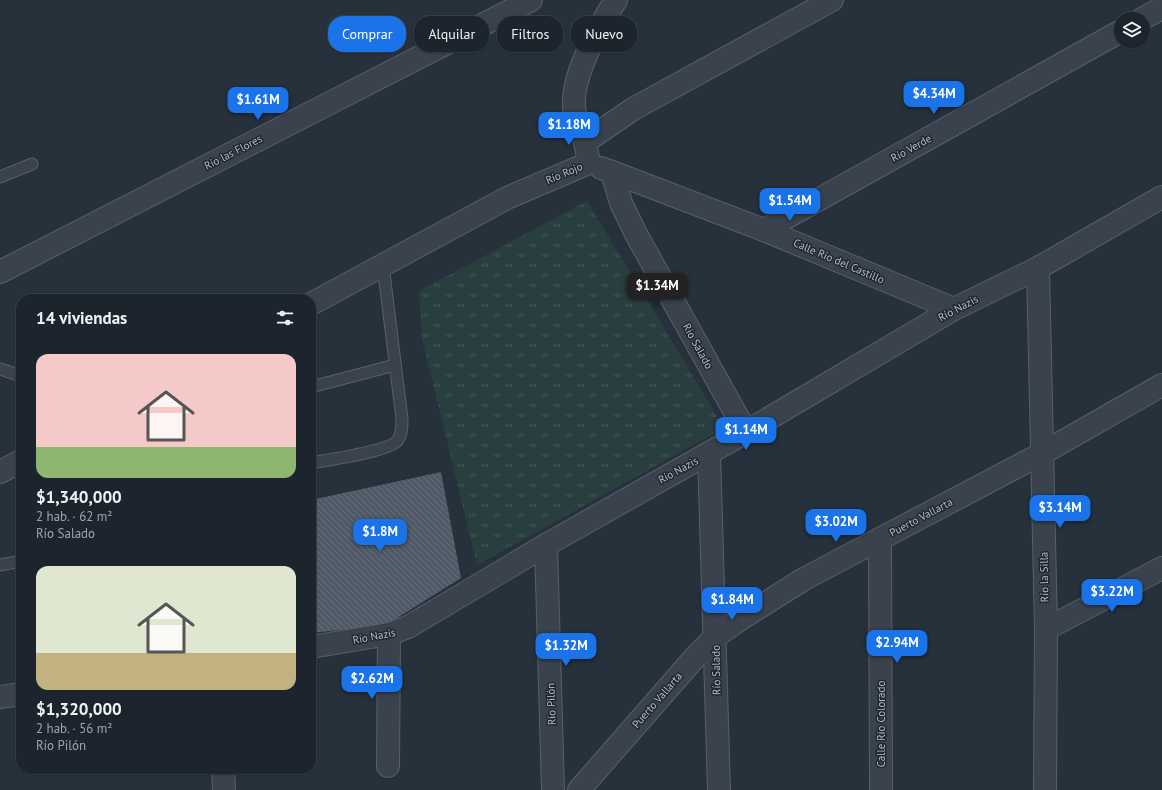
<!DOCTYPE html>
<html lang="es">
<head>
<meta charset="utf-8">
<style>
	:root { --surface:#1c252d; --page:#293139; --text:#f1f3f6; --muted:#a0a5aa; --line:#3a4249; --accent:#1a73e8 }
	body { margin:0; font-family:"PT Sans",sans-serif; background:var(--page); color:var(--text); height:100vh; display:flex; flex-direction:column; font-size:15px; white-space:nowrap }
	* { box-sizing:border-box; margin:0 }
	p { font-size:13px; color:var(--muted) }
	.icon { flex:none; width:22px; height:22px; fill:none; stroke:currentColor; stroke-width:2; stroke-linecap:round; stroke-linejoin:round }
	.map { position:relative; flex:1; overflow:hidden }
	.drawer { position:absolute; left:16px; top:294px; width:300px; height:480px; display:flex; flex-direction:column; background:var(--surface); border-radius:16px; box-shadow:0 1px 3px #0004,0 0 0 1px var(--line) }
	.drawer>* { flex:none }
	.top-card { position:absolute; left:328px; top:16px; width:380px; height:36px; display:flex; gap:8px }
	.tools { position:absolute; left:1114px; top:12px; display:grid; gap:8px }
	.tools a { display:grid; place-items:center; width:36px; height:36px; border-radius:50%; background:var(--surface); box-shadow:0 1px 3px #0004,0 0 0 1px var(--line); font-size:20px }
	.price { position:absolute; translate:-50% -34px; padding:0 9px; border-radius:8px; background:var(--accent); color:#fff; font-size:13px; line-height:26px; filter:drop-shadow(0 1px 2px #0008) }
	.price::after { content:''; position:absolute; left:50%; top:24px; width:12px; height:9px; margin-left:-6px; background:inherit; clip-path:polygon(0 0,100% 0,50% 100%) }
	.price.active { background:#222; color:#fff }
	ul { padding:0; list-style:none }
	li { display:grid; align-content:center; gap:8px; height:212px; padding:0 20px }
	li span { display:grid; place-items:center; height:124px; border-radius:12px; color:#555 }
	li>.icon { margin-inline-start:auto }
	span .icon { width:72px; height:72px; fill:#fffc; stroke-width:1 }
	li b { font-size:17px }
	h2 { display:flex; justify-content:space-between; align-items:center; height:48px; padding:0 20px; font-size:17px }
	.chip { padding:0 14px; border-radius:16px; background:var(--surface); box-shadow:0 1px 3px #0004,0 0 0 1px var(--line); font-size:14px; line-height:36px }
	.chip.active { background:var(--accent); color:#fff }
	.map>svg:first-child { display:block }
	.grass { fill:url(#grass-tufts) }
	.building { fill:url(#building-back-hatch) }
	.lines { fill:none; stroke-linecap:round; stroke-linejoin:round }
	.service-casing { stroke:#58606b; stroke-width:13 }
	.minor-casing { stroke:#58606b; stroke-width:24 }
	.service { stroke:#3a424d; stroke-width:11 }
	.minor { stroke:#3a424d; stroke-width:22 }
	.labels { text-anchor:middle; stroke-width:3; stroke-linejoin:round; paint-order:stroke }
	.street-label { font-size:11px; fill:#b6bec8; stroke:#1f2732 }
</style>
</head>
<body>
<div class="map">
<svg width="1162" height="790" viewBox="0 0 1162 790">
	<defs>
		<pattern id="grass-tufts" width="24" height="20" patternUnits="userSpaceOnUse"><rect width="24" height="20" fill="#293e3e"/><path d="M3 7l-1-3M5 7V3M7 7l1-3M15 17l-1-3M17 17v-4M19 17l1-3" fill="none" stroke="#465858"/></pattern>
		<pattern id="building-back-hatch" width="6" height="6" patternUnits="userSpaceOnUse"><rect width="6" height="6" fill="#505a67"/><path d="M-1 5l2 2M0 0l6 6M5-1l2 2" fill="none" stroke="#67707b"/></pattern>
	</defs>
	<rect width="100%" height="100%" fill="#26313c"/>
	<polygon class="grass" points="587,201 724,428 477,565 422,338 419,291"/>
	<polygon class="building" points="441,472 461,578 386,625 311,633 311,500"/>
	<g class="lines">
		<defs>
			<g id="service">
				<polyline points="0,177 32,164"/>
				<polyline points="0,369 21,376"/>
				<polyline points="311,387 395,365"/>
				<path d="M311,463C327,460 391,451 398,440C402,434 402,426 402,419L383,265"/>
				<polyline points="0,565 21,561"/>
			</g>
			<g id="minor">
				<polyline points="1142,19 1162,8"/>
				<path d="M585,142C582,131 574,118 574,106C572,75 599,26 616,0"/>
				<polyline points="601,168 612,172 621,203 636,234 746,432"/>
				<polyline points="612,172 764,230 954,309"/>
				<polyline points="764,230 1121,31"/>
				<polyline points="1038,268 1046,629 1045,790"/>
				<polyline points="0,272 531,0"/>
				<polyline points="311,304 507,198 589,163 585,142 633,109 832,0"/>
				<polyline points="709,453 719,790"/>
				<polyline points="0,472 21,461"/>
				<polyline points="880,539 881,790"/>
				<polyline points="546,545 553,790"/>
				<polyline points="1046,629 1162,568"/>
				<polyline points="311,647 389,634 408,627 546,545 746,432 954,309 1038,268 1162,197"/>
				<polyline points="0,697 21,694"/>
				<polyline points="388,766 389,634"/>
				<polyline points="223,769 224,790"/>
				<polyline points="579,790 697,655 715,637 739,620 804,579 1041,454 1162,385"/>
			</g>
		</defs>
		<use href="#service" class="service-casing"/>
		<use href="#minor" class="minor-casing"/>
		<use href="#service" class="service"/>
		<use href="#minor" class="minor"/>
	</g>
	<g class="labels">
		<g class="street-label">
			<text transform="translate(911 148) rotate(-29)" y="4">Río Verde</text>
			<text transform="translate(233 152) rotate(-27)" y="4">Río las Flores</text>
			<text transform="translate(564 173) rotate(-23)" y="4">Río Rojo</text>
			<text transform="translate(839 261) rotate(23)" y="4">Calle Río del Castillo</text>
			<text transform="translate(958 308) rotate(-28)" y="4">Río Nazis</text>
			<text transform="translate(698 346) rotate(61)" y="4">Río Salado</text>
			<text transform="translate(678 470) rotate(-29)" y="4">Río Nazis</text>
			<text transform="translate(921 517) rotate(-28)" y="4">Puerto Vallarta</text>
			<text transform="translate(1044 577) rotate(-91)" y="4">Río la Silla</text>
			<text transform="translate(374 636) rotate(-11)" y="4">Río Nazis</text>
			<text transform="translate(716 670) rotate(-91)" y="4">Río Salado</text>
			<text transform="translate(657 700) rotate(-49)" y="4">Puerto Vallarta</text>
			<text transform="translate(551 704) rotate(-92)" y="4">Río Pilón</text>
			<text transform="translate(881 724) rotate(-90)" y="4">Calle Río Colorado</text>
		</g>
	</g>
</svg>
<div class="tools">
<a><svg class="icon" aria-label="layers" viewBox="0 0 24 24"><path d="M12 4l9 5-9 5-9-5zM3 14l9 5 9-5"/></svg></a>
</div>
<b class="price" style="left:934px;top:115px">$4.34M</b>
<b class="price" style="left:258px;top:121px">$1.61M</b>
<b class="price" style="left:569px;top:146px">$1.18M</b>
<b class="price" style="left:790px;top:222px">$1.54M</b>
<b class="price active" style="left:657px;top:307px">$1.34M</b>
<b class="price" style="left:746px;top:451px">$1.14M</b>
<b class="price" style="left:1060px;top:529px">$3.14M</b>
<b class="price" style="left:836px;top:543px">$3.02M</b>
<b class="price" style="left:380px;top:553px">$1.8M</b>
<b class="price" style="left:1112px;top:613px">$3.22M</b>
<b class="price" style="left:732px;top:621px">$1.84M</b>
<b class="price" style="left:897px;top:664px">$2.94M</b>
<b class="price" style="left:566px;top:667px">$1.32M</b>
<b class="price" style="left:372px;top:700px">$2.62M</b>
<div class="top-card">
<a class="chip active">Comprar</a>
<a class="chip">Alquilar</a>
<a class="chip">Filtros</a>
<a class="chip">Nuevo</a>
</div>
<section class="drawer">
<h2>14 viviendas<svg class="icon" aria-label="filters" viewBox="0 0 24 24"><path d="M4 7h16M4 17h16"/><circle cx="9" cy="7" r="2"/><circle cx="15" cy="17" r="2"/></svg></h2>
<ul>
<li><span style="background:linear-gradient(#f6c9c9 75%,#8fb573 0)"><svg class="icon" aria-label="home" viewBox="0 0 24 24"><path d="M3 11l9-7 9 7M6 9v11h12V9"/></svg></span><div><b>$1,340,000</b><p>2 hab. · 62 m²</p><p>Río Salado</p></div></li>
<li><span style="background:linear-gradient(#dfe7d0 70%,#c2b280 0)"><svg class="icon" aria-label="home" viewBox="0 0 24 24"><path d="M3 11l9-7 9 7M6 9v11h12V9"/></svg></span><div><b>$1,320,000</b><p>2 hab. · 56 m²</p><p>Río Pilón</p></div></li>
</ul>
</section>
</div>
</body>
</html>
